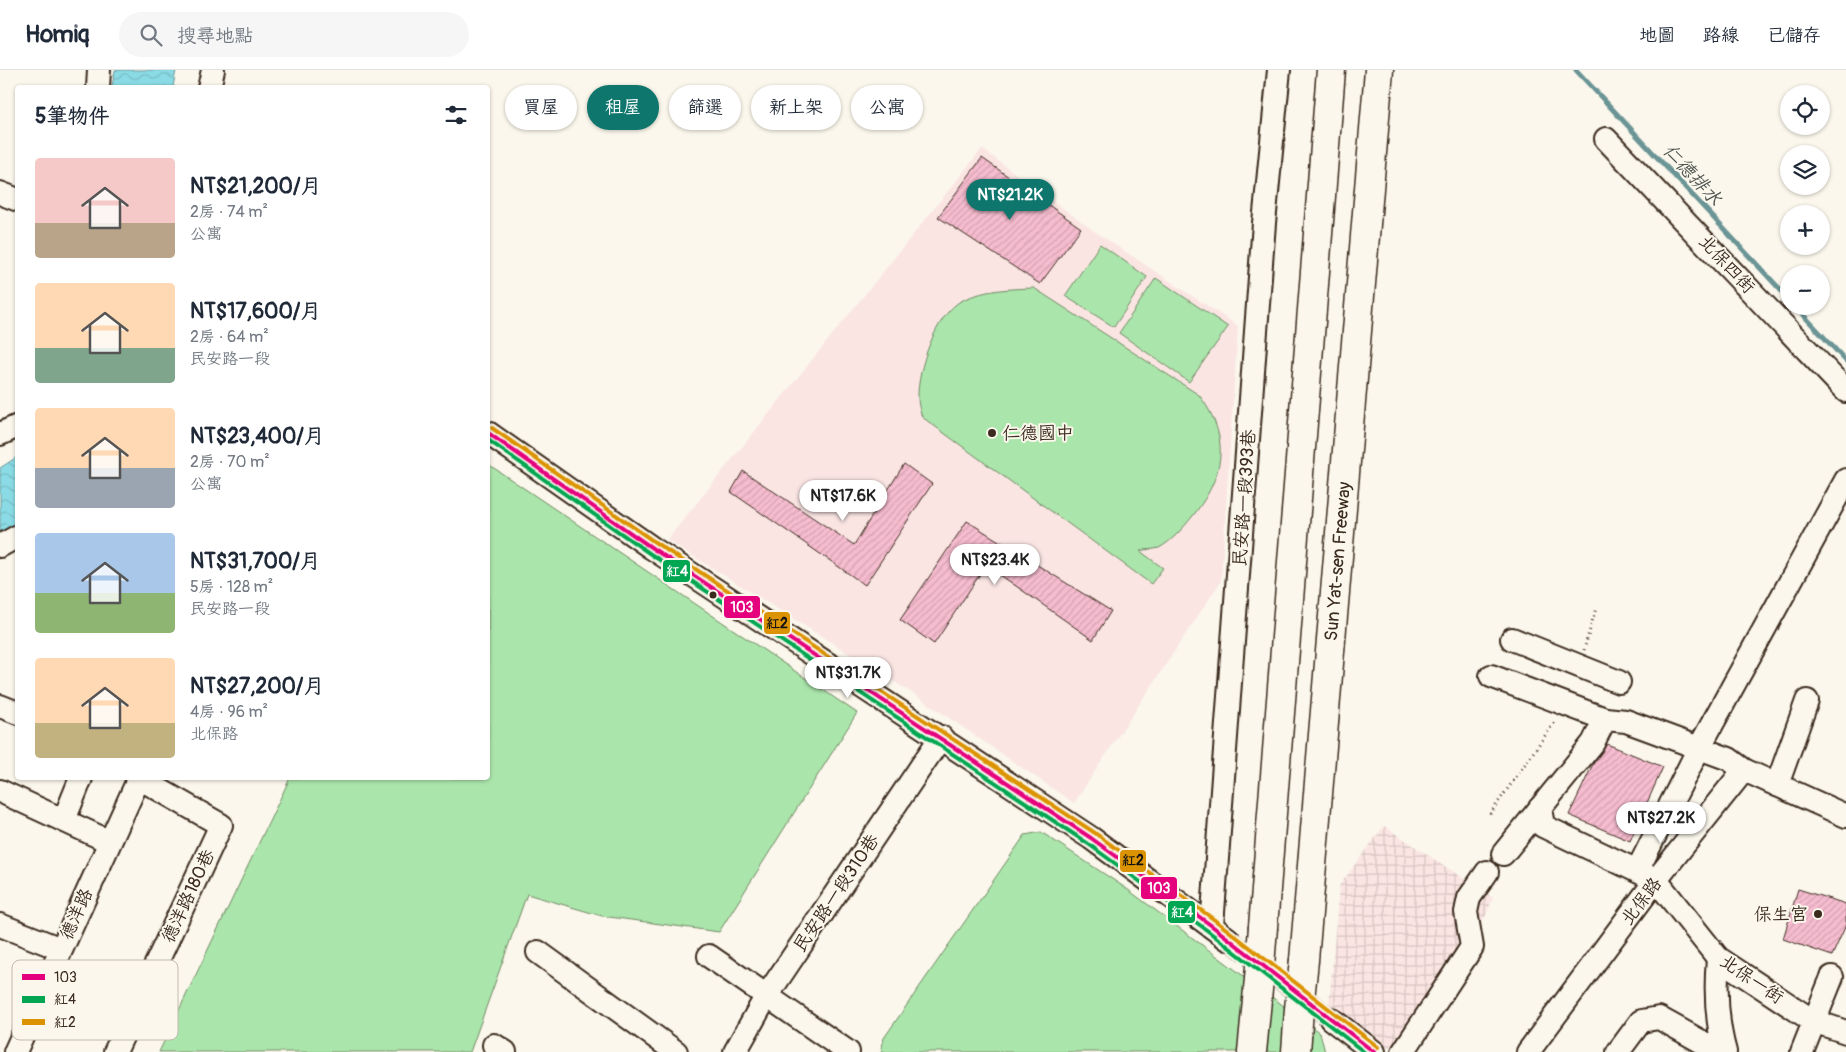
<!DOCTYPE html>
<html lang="zh-TW">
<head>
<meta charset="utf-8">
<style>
	:root { --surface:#fff; --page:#f6f6f7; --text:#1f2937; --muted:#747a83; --line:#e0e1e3; --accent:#0f766e }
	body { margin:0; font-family:Pangolin,"LXGW WenKai TC",sans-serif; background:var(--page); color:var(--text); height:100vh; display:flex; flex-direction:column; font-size:19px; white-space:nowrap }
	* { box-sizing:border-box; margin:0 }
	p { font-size:16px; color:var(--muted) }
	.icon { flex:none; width:28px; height:28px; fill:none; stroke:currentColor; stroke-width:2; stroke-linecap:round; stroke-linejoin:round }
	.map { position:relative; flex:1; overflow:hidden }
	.details { position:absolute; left:15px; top:15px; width:475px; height:695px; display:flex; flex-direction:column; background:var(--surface); border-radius:5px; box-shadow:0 1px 4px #0004 }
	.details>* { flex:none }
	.top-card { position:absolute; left:505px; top:15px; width:475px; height:45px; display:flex; gap:10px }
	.fabs { position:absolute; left:1780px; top:15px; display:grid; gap:10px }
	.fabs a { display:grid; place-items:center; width:50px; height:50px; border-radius:50%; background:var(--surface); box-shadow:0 1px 4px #0004; font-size:25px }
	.price { position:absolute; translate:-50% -42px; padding:0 11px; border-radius:18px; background:#fff; color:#222; font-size:16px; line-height:32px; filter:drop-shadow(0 1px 2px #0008) }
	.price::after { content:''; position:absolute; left:50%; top:30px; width:15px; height:11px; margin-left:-8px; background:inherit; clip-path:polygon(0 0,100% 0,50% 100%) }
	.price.current { background:var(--accent); color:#fff }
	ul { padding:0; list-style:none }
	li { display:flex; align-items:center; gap:15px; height:125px; padding:0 20px }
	li span { display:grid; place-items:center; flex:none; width:140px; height:100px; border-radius:5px; color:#555 }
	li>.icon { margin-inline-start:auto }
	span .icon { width:60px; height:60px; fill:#fffc; stroke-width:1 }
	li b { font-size:21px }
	h2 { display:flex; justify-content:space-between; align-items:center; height:60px; padding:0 20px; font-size:21px }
	.chip { padding:0 18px; border-radius:22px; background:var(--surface); box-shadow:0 1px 4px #0004; font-size:18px; line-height:45px }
	.chip.current { background:var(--accent); color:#fff }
	header { display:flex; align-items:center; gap:30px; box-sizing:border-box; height:70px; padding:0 25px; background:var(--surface); border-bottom:1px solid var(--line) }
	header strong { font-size:24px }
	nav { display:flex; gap:28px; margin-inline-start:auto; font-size:18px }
	.search { width:350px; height:45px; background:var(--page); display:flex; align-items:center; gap:12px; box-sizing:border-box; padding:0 18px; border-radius:28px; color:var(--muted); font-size:19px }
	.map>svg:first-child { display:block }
	.built { fill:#fae5e3 }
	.industrial { fill:url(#industrial-grid) }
	.green { fill:#aae5ab; stroke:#728864 }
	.water { fill:url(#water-waves); stroke:#6a9495 }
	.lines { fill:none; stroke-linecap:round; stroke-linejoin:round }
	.stream { stroke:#6a9495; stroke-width:5 }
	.building { fill:url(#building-hatch); stroke:#3b2a1e }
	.minor-tunnel { stroke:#d5cec3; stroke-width:22; stroke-dasharray:22 11; stroke-linecap:butt }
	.minor-casing { stroke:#3b2a1e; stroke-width:26 }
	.highway-casing { stroke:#3b2a1e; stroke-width:31 }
	.path { stroke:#3b2a1e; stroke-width:3; stroke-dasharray:1 4; stroke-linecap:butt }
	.minor { stroke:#fbf7ec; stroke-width:22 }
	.highway { stroke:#fbf7ec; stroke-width:28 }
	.highway-bridge-casing { stroke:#3b2a1e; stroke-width:31; stroke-linecap:butt }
	.highway-bridge { stroke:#fbf7ec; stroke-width:28 }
	.bus-1-casing { stroke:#fbf7ec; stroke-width:8 }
	.bus-2-casing { stroke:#fbf7ec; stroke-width:8 }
	.bus-3-casing { stroke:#fbf7ec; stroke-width:8 }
	.bus-1 { stroke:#e5007d; stroke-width:4 }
	.bus-2 { stroke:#00a651; stroke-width:4 }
	.bus-3 { stroke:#db9304; stroke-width:4 }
	.poi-dot { fill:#3b2a1e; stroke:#fbf7ec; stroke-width:2 }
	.labels { text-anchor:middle; stroke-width:4; stroke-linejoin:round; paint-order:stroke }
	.street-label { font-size:18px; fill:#3b2a1e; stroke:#fbf7ec }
	.poi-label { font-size:18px; fill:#3b2a1e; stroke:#fbf7ec; text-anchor:start }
	.water-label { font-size:19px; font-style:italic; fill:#4f5650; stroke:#fbf7ec }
	.key { fill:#fbf7ec; stroke:#c1baae; stroke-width:1 }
	.key-label { font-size:14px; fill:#3b2a1e }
	.line-badge { stroke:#fbf7ec; stroke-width:2 }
	.badge-label { font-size:14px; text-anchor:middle; font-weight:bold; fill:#fff }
	.pale-badge-label { font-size:14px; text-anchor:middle; font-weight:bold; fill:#111 }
</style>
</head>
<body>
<header>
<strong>Homiq</strong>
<div class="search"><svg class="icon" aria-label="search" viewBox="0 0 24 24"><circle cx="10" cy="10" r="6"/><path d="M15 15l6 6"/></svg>搜尋地點</div>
<nav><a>地圖</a><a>路線</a><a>已儲存</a></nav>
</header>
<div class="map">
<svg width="1846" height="982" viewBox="0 0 1846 982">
	<defs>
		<pattern id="industrial-grid" width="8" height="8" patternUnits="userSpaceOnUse" patternTransform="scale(1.25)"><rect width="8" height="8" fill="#fae5e3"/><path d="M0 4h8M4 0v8" fill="none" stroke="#d7c5c2"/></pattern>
		<pattern id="water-waves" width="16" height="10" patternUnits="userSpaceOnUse" patternTransform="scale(1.25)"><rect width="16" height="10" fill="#8adbe5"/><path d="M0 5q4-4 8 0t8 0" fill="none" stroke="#78bcc4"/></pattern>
		<pattern id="building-hatch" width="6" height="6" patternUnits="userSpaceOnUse" patternTransform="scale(1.25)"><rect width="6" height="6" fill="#f6bccf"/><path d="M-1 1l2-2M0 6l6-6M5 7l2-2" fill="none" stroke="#d4a2b1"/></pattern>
	</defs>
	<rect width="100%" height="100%" fill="#fbf7ec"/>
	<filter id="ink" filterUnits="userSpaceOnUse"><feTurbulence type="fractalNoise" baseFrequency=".02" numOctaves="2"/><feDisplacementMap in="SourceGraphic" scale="10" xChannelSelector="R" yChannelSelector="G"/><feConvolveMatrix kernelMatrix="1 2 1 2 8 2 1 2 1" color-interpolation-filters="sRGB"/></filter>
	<g filter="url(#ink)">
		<polygon class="built" points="982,79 1094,161 1238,256 1221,511 1074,733 917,626 667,470"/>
		<polygon class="industrial" points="1384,756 1493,828 1486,845 1411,962 1381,982 1329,935 1339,816"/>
		<g class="green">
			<polygon points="1100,174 1147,207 1114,257 1065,226"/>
			<polygon points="1156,208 1228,257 1189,312 1119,263"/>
			<path d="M1034,218L1199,325C1232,368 1224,407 1192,447C1184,457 1171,472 1159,478C1153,480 1145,479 1140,481L1163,498L1151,514L922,347C920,341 918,334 918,328C917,301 936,242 963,230C986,219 1010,219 1034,218Z"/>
			<polygon points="488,394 857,643 719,862 602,846 527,824 470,982 159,982 290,708 488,708"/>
			<polygon points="1041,762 1127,819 1320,963 1325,982 881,982 884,968 1025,765"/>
		</g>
		<g class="water">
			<polygon points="115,0 176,0 173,17 112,17"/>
			<polygon points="17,387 17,454 0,467 0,398"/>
		</g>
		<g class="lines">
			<g class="stream">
				<polyline points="1576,0 1789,229"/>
				<polyline points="1795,236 1846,291"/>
			</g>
		</g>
		<g class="building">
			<polygon points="982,88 1081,158 1040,214 938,147"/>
			<polygon points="904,394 932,414 865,515 731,422 743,401 854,475"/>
			<polygon points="967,451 1111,541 1093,570 986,495 934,574 900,550"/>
			<polygon points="1607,674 1663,697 1630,771 1569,745 1593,694"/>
			<polygon points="1798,819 1846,834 1846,855 1832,886 1783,869"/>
		</g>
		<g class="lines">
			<polyline class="minor-tunnel" points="1228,869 1331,949"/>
			<defs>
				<g id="minor">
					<polyline points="98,18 99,0"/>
					<polyline points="209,18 213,0"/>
					<polyline points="1606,69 1846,321"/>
					<polyline points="0,123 18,130"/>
					<polyline points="488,363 652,478 1091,768 1228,869"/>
					<polyline points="0,364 18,356"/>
					<polyline points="0,476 18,466"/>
					<polyline points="1512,569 1619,612"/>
					<polyline points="1491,606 1605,649 1626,651 1729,689 1744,700"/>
					<polyline points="0,636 18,643"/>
					<polyline points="1777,715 1807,631"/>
					<polyline points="0,721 108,771"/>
					<polyline points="1540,738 1543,756 1656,810 1718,888 1813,951 1846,962"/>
					<polyline points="64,750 81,708"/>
					<polyline points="1503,784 1593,673 1605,649"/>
					<polyline points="1637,801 1699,678 1846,410"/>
					<polyline points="0,855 61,879"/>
					<polyline points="1212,856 1264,153 1279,0"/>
					<polyline points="538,882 676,982"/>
					<polyline points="709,886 848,982"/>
					<path d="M1718,888C1715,921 1716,950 1725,982"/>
					<polyline points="1331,949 1374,982"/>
					<polyline points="494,975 505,982"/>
					<polyline points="15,982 139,708"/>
					<polyline points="115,982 221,755 139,708"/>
					<polyline points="735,982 766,927 941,667"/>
					<polyline points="1403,982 1472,877 1466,842 1469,828 1487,802"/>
					<polyline points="1528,982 1656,810 1744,700 1846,746"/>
					<polyline points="1618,982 1641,951 1659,948 1720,982"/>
					<polyline points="1802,982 1832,907"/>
				</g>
				<g id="highway">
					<polyline points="1263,857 1331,0"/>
					<path id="s1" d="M1304,890L1379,0"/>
					<polyline points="1252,982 1259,909"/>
					<polyline points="1296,982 1299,939"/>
				</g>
			</defs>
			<use href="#minor" class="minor-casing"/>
			<use href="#highway" class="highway-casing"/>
			<g class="path">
				<polyline points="1584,580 1596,538"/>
				<polyline points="1490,744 1556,650"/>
			</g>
			<use href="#minor" class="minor"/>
			<use href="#highway" class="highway"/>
			<defs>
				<g id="highway-bridge">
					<polyline points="1259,909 1263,857"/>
					<polyline points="1299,939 1304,890"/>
				</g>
			</defs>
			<use href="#highway-bridge" class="highway-bridge-casing"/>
			<use href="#highway-bridge" class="highway-bridge"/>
			<defs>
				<polyline id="bus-1" points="488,363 652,478 1091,768 1212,856 1374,982"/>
				<polyline id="bus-2" points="488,370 649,483 1087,773 1208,861 1364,982"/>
				<polyline id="bus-3" points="492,358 656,473 1095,763 1216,851 1378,977"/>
			</defs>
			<use href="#bus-1" class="bus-1-casing"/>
			<use href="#bus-2" class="bus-2-casing"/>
			<use href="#bus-3" class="bus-3-casing"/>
			<use href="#bus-1" class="bus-1"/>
			<use href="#bus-2" class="bus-2"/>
			<use href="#bus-3" class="bus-3"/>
		</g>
	</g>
	<g class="poi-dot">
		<circle cx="992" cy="363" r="5"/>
		<circle cx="713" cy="525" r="4.5"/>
		<circle cx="1818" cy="844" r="5"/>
	</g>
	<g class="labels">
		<g class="street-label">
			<text transform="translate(1727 194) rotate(47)" y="6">北保四街</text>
			<text transform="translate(1244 428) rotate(-86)" y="6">民安路一段393巷</text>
			<text dy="6" stroke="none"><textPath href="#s1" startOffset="400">Sun Yat-sen Freeway</textPath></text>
			<text transform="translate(836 823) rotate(-56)" y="6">民安路一段310巷</text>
			<text transform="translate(188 826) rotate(-65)" y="6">德洋路180巷</text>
			<text transform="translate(1641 831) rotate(-53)" y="6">北保路</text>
			<text transform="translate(76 844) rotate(-66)" y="6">德洋路</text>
			<text transform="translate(1752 909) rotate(34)" y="6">北保一街</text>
		</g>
		<g class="poi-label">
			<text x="1002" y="369">仁德國中</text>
			<text x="1808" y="850" text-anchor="end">保生宮</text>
		</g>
		<g class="water-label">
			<text transform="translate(1693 104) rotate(47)" y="7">仁德排水</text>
		</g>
	</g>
	<rect x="12" y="890" width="166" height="80" rx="8" class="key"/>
	<rect x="22" y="904" width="23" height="6" fill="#e5007d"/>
	<rect x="22" y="926" width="23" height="7" fill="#00a651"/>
	<rect x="22" y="949" width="23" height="6" fill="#db9304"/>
	<g class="key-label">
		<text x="54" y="912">103</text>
		<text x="54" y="934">紅4</text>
		<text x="54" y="957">紅2</text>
	</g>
	<g class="line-badge">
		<rect x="662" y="489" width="29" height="24" rx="5" fill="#00a651"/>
		<rect x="723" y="525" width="38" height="24" rx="5" fill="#e5007d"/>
		<rect x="763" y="541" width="28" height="24" rx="5" fill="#db9304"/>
		<rect x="1119" y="779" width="28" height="24" rx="5" fill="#db9304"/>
		<rect x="1140" y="806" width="38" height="24" rx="5" fill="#e5007d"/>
		<rect x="1167" y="830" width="29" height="24" rx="5" fill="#00a651"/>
	</g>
	<g class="badge-label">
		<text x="677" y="506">紅4</text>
		<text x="742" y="542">103</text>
		<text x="1159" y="823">103</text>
		<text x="1182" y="847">紅4</text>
	</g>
	<g class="pale-badge-label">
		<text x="777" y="558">紅2</text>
		<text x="1133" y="795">紅2</text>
	</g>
</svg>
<div class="fabs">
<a><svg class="icon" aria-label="locate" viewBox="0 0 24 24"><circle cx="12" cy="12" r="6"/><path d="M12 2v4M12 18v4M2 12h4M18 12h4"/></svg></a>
<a><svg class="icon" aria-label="layers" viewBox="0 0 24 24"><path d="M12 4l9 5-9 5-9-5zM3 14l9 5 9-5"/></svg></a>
<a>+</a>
<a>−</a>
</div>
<b class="price current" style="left:1010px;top:151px">NT$21.2K</b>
<b class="price" style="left:843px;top:452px">NT$17.6K</b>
<b class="price" style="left:995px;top:516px">NT$23.4K</b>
<b class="price" style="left:848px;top:629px">NT$31.7K</b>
<b class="price" style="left:1661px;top:774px">NT$27.2K</b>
<div class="top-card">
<a class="chip">買屋</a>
<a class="chip current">租屋</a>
<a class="chip">篩選</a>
<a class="chip">新上架</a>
<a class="chip">公寓</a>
</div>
<section class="details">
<h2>5筆物件<svg class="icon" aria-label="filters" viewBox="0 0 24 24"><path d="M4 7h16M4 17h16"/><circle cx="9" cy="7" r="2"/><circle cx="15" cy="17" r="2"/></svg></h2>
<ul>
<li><span style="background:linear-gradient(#f6c9c9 65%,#b9a48a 0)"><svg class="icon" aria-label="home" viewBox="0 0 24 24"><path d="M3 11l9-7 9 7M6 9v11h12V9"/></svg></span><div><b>NT$21,200/月</b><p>2房 · 74 m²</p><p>公寓</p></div></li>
<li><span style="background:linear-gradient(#ffd9b3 65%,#7fa58c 0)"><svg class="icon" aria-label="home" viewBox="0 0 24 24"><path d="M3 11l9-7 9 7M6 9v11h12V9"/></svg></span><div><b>NT$17,600/月</b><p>2房 · 64 m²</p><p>民安路一段</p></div></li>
<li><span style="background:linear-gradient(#ffd9b3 60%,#9aa5b1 0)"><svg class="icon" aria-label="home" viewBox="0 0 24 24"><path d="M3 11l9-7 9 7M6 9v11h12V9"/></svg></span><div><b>NT$23,400/月</b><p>2房 · 70 m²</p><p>公寓</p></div></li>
<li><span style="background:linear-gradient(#a9c7e8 60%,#8fb573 0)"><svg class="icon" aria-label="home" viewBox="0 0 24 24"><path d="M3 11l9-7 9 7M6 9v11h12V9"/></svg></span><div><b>NT$31,700/月</b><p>5房 · 128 m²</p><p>民安路一段</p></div></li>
<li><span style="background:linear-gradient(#ffd9b3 65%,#c2b280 0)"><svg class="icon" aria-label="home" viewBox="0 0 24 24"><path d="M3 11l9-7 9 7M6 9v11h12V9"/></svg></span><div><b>NT$27,200/月</b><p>4房 · 96 m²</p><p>北保路</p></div></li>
</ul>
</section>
</div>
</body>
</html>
